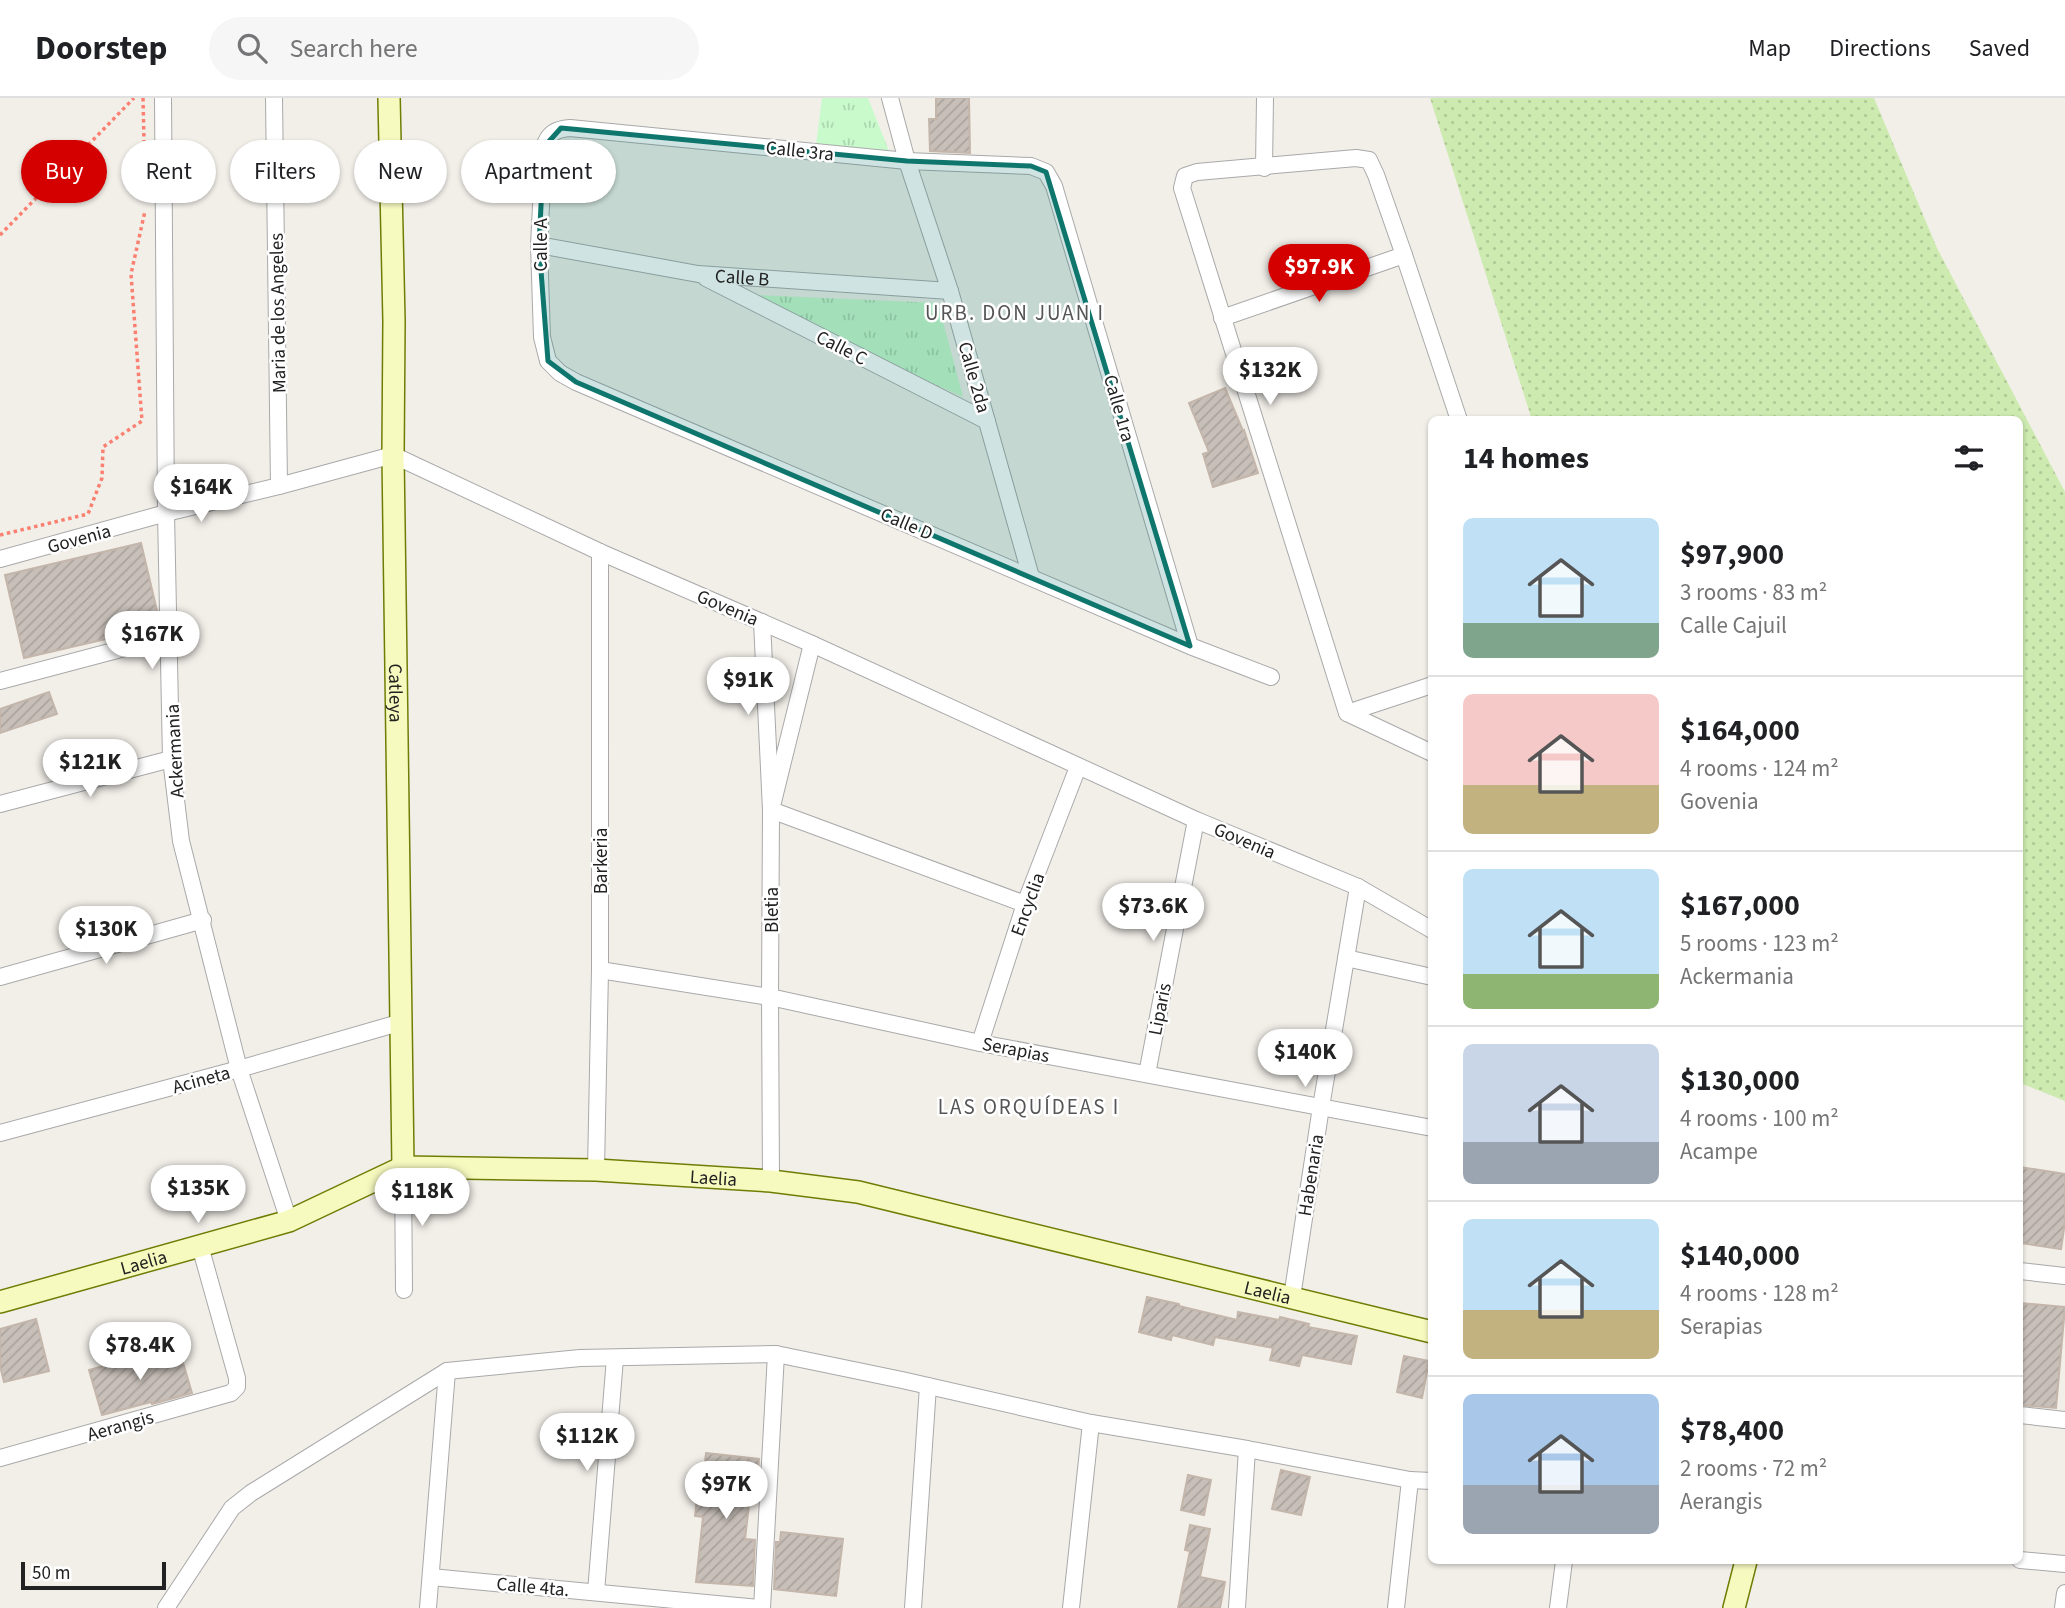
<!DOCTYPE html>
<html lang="en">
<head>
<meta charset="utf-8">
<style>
	:root { --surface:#fff; --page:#f6f6f6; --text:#202124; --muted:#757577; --line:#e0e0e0; --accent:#d40000 }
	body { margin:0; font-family:"Source Sans 3",sans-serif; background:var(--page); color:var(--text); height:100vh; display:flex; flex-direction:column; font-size:26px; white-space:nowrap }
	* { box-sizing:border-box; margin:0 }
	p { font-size:23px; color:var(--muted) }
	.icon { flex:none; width:38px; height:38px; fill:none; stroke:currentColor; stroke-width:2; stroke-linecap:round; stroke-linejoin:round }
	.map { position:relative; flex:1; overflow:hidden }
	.panel { position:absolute; left:1428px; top:318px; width:595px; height:1148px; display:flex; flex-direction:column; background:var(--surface); border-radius:10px; box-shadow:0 2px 5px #0004 }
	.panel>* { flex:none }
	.top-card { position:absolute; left:21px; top:42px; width:665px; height:63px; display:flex; gap:14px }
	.scale { position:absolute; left:21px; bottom:18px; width:145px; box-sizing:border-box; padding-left:7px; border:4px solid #222; border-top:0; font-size:19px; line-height:24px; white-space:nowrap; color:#222; -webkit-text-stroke:5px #fff; paint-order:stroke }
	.price { position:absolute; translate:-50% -60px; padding:0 16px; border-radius:24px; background:#fff; color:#222; font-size:23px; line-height:46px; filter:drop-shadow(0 2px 4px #0008) }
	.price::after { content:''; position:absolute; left:50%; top:42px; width:21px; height:16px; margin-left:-10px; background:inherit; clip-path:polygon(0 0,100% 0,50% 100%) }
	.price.on { background:var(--accent); color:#fff }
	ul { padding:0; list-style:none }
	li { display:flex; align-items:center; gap:21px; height:175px; padding:0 35px }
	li+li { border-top:2px solid var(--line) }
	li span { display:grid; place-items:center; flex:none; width:196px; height:140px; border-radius:10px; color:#555 }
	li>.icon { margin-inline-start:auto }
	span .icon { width:84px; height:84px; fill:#fffc; stroke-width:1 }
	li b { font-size:30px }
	h2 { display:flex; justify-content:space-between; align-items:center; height:84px; padding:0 35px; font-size:30px }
	.chip { padding:0 24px; border-radius:32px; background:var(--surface); box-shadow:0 2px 5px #0004; font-size:24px; line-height:63px }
	.chip.on { background:var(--accent); color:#fff }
	header { display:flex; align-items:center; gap:42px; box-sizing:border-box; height:98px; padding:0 35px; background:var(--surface); border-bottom:2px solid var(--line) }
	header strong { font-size:33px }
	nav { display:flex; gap:38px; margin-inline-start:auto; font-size:24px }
	.search { width:490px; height:63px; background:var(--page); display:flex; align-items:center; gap:18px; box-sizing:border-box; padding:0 24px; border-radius:38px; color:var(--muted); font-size:26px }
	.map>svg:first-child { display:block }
	.grass { fill:url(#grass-dots) }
	.park { fill:url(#park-tufts) }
	.building { fill:url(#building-hatch); stroke:#c4b6ab; stroke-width:2 }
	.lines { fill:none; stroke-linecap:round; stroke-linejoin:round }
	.street-casing { stroke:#a9a9a9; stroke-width:18 }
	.secondary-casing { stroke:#707d05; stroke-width:24 }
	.path { stroke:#fa8072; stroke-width:3.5; stroke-dasharray:3.5 3.5; stroke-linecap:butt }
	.street { stroke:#fff; stroke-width:16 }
	.secondary { stroke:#f7fabf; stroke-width:21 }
	.marked { fill:#0f766e; fill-opacity:0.2; stroke:#0f766e; stroke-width:5; stroke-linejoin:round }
	.labels { text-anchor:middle; stroke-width:5; stroke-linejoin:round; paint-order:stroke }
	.street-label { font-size:19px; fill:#222; stroke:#fff }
	.neighbourhood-label { font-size:21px; letter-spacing:2px; fill:#555; stroke:#fff }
</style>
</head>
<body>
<header>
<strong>Doorstep</strong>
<div class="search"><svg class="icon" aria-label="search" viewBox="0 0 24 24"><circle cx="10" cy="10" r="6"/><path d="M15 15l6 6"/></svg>Search here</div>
<nav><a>Map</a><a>Directions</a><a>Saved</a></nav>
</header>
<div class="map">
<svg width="2065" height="1510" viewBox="0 0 2065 1510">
	<defs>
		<pattern id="grass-dots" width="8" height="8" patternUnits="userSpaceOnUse" patternTransform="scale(1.75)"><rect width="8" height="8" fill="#cdebb0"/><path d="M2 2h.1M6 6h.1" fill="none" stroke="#b0c997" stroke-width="1.8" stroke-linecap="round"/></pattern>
		<pattern id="park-tufts" width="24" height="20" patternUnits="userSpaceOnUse" patternTransform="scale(1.75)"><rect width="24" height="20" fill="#c8facc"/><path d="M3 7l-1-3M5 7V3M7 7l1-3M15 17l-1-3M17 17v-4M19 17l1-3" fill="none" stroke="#acd6af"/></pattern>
		<pattern id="building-hatch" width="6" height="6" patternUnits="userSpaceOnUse" patternTransform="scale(1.75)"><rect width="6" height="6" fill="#c7bfb8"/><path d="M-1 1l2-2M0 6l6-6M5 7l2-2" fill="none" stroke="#aba49e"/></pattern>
	</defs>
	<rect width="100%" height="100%" fill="#f2efe9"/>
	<polygon class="grass" points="1430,0 1874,0 1937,150 2065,394 2065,1003 2020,985 2020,322 1532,322"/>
	<g class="park">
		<polygon points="822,0 868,0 889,53 816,47"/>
		<polygon points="732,196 938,205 963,299"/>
	</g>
	<g class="building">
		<polygon points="936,0 969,0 970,55 930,53 929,21 936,21"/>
		<polygon points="1225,290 1243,333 1244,332 1258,375 1213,389 1203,356 1209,354 1189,305"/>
		<polygon points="141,445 158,517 158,529 24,560 5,477"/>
		<polygon points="49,594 57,616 0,635 0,611"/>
		<polygon points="2020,1069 2065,1076 2065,1124 2061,1151 2020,1145"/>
		<polygon points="1147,1199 1179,1206 1179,1208 1237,1222 1238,1214 1279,1222 1280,1219 1309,1226 1308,1229 1357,1238 1351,1266 1302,1257 1299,1268 1270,1262 1273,1250 1215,1239 1213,1247 1172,1237 1171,1242 1139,1234"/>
		<polygon points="2020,1205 2065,1209 2056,1310 2020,1307"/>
		<polygon points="36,1221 49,1273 4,1284 0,1268 0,1231"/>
		<polygon points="179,1251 192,1295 152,1306 151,1304 102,1317 89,1272 134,1260 135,1264"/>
		<polygon points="1404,1258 1429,1263 1422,1300 1397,1294"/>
		<polygon points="706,1355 759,1361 757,1382 752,1381 745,1441 755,1442 753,1488 696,1484 703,1419 695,1418 698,1389 702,1390"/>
		<polygon points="1281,1372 1310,1379 1301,1417 1272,1411"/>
		<polygon points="1188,1377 1211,1382 1204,1417 1181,1412"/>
		<polygon points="1190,1427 1210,1431 1200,1479 1225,1484 1220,1510 1178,1510 1190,1453 1185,1452"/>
		<polygon points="781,1434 843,1441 836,1498 774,1491 776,1444 780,1444"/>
	</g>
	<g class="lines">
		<defs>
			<g id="street">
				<polyline points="163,0 166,415 171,661 181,743 239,971 289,1123"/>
				<polyline points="274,0 279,388"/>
				<polyline points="890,0 907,63 950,193 1031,479"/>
				<polyline points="1264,70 1265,0"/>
				<path id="s1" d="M539,147L698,176L950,193"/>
				<polyline points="706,180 987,323"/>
				<polyline points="1222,220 1404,157"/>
				<polyline points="0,461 166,415 279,388 393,357 600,454 812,546 1196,722 1358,789 1432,832"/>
				<polyline points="762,524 771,712 1025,806"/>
				<path d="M1190,548L1054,88L1046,74L1031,68L907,63L570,30C555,31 548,36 544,49L539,147L542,239L548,263L560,275L576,284L1190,548L1271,579"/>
				<polyline points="0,583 170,538"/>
				<polyline points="1347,615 1432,587"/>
				<polyline points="1432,655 1347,615 1182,90 1185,78 1197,74 1356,60 1369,62 1376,77 1404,157 1459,322"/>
				<polyline points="0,706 171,661"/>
				<polyline points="1346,860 1432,879"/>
				<polyline points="600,872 770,899 980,945 1432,1030"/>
				<polyline points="0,879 203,822"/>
				<polyline points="980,945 1025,806 1078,669"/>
				<polyline points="1147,976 1196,722"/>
				<polyline points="0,1035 239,971 402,924"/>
				<polyline points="403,1069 404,1192"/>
				<polyline points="596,1072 600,872 600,454"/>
				<polyline points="771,1083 770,899 771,712 812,546"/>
				<polyline points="2020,1173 2065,1178"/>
				<polyline points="1292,1199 1321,1009 1358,789"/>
				<polyline points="2020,1317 2065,1322"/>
				<polyline points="0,1360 231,1295 237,1289 237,1280 200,1148"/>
				<polyline points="2020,1462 2065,1466"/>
				<polyline points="431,1479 759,1510"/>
				<polyline points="596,1494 615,1260"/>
				<polyline points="166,1510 232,1410 251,1395 447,1273 580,1260 776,1256 902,1282 1091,1325 1247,1351 1410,1382 1432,1383"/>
				<polyline points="428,1510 447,1273"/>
				<polyline points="762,1510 776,1256"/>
				<polyline points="913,1510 928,1288"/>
				<polyline points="1071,1510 1091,1325"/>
				<polyline points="1237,1510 1247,1351"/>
				<polyline points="1396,1510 1410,1382"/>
				<polyline points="1558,1510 1564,1463"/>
				<polyline points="2063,1510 2065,1495"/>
			</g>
			<g id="secondary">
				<path id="s2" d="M389,0L394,223L393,357L403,1069"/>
				<path id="s3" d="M0,1204L289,1123L403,1069L596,1072L771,1083L858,1094L1432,1234"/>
				<polyline points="1734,1510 1746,1463"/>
			</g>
		</defs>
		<use href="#street" class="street-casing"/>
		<use href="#secondary" class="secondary-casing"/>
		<g class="path">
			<polyline points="143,0 144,43"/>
			<polyline points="0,137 134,0"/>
			<polyline points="0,437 88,416 102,380 103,349 142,323 131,176 145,113"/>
		</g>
		<use href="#street" class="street"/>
		<use href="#secondary" class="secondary"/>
	</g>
	<path class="marked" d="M561,30L907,63L1031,68L1046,74L1190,548L576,284L548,263L539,147L544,49Z"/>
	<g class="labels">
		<g class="street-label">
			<text transform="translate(800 52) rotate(6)" y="7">Calle 3ra</text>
			<text transform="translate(540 147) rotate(-90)" y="7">Calle A</text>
			<text dy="7" stroke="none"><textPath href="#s1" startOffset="206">Calle B</textPath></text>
			<text transform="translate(277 215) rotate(-91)" y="7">Maria de los Angeles</text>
			<text transform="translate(842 249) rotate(27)" y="7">Calle C</text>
			<text transform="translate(975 279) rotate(74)" y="7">Calle 2da</text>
			<text transform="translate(1120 310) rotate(74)" y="7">Calle 1ra</text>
			<text transform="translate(907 425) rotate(23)" y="7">Calle D</text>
			<text transform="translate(79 440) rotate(-15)" y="7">Govenia</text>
			<text transform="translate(728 509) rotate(23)" y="7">Govenia</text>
			<text dy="7" stroke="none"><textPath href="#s2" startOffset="595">Catleya</textPath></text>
			<text transform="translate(174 653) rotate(-93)" y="7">Ackermania</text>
			<text transform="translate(1245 742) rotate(23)" y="7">Govenia</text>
			<text transform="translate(600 763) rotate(-90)" y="7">Barkeria</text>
			<text transform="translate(1027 806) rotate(-70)" y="7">Encyclia</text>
			<text transform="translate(771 812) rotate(-90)" y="7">Bletia</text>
			<text transform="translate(1159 911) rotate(-79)" y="7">Liparis</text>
			<text transform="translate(1016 951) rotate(11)" y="7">Serapias</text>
			<text transform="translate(201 981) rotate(-15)" y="7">Acineta</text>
			<text transform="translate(1310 1077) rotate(-81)" y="7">Habenaria</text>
			<text dy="7" stroke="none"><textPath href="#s3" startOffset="737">Laelia</textPath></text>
			<text dy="7" stroke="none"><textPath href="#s3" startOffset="149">Laelia</textPath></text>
			<text dy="7" stroke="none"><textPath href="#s3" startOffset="1304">Laelia</textPath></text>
			<text transform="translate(120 1327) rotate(-16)" y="7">Aerangis</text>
			<text transform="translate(533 1488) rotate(5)" y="7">Calle 4ta.</text>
		</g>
		<g class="neighbourhood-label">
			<text x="1015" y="222">URB. DON JUAN I</text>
			<text x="1029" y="1016">LAS ORQUÍDEAS I</text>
		</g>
	</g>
</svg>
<div class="scale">50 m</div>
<b class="price on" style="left:1319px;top:206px">$97.9K</b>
<b class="price" style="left:1270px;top:309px">$132K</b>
<b class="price" style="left:201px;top:426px">$164K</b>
<b class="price" style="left:152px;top:573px">$167K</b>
<b class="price" style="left:748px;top:619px">$91K</b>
<b class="price" style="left:90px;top:701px">$121K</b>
<b class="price" style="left:1153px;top:845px">$73.6K</b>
<b class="price" style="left:106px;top:868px">$130K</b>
<b class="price" style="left:1305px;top:991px">$140K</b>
<b class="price" style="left:198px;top:1127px">$135K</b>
<b class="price" style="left:422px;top:1130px">$118K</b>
<b class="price" style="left:140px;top:1284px">$78.4K</b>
<b class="price" style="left:587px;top:1375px">$112K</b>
<b class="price" style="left:726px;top:1423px">$97K</b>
<div class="top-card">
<a class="chip on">Buy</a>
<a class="chip">Rent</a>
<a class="chip">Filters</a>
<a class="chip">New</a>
<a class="chip">Apartment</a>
</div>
<section class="panel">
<h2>14 homes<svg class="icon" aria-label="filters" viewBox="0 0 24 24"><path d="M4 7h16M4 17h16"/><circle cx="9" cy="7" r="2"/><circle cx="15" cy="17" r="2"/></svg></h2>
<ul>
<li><span style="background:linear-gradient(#bfe0f5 75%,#7fa58c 0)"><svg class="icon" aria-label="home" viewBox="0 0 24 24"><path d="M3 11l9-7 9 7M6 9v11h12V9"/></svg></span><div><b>$97,900</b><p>3 rooms · 83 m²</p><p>Calle Cajuil</p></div></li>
<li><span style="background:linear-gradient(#f6c9c9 65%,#c2b280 0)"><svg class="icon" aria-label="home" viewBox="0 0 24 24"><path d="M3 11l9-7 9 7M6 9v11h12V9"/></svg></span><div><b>$164,000</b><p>4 rooms · 124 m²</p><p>Govenia</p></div></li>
<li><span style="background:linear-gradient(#bfe0f5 75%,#8fb573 0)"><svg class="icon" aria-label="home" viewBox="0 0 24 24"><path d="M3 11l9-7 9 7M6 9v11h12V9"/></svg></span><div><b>$167,000</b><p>5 rooms · 123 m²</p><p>Ackermania</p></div></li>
<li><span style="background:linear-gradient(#c9d6e8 70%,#9aa5b1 0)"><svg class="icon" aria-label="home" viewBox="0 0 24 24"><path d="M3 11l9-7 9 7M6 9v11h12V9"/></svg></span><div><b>$130,000</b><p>4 rooms · 100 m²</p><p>Acampe</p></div></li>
<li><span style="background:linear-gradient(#bfe0f5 65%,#c2b280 0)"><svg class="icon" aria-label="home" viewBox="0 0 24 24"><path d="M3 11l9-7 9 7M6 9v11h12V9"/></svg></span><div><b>$140,000</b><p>4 rooms · 128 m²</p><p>Serapias</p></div></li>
<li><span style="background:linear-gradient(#a9c7e8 65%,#9aa5b1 0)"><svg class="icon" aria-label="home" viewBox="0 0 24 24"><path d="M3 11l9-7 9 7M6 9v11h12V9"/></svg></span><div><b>$78,400</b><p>2 rooms · 72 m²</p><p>Aerangis</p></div></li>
</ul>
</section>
</div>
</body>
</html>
